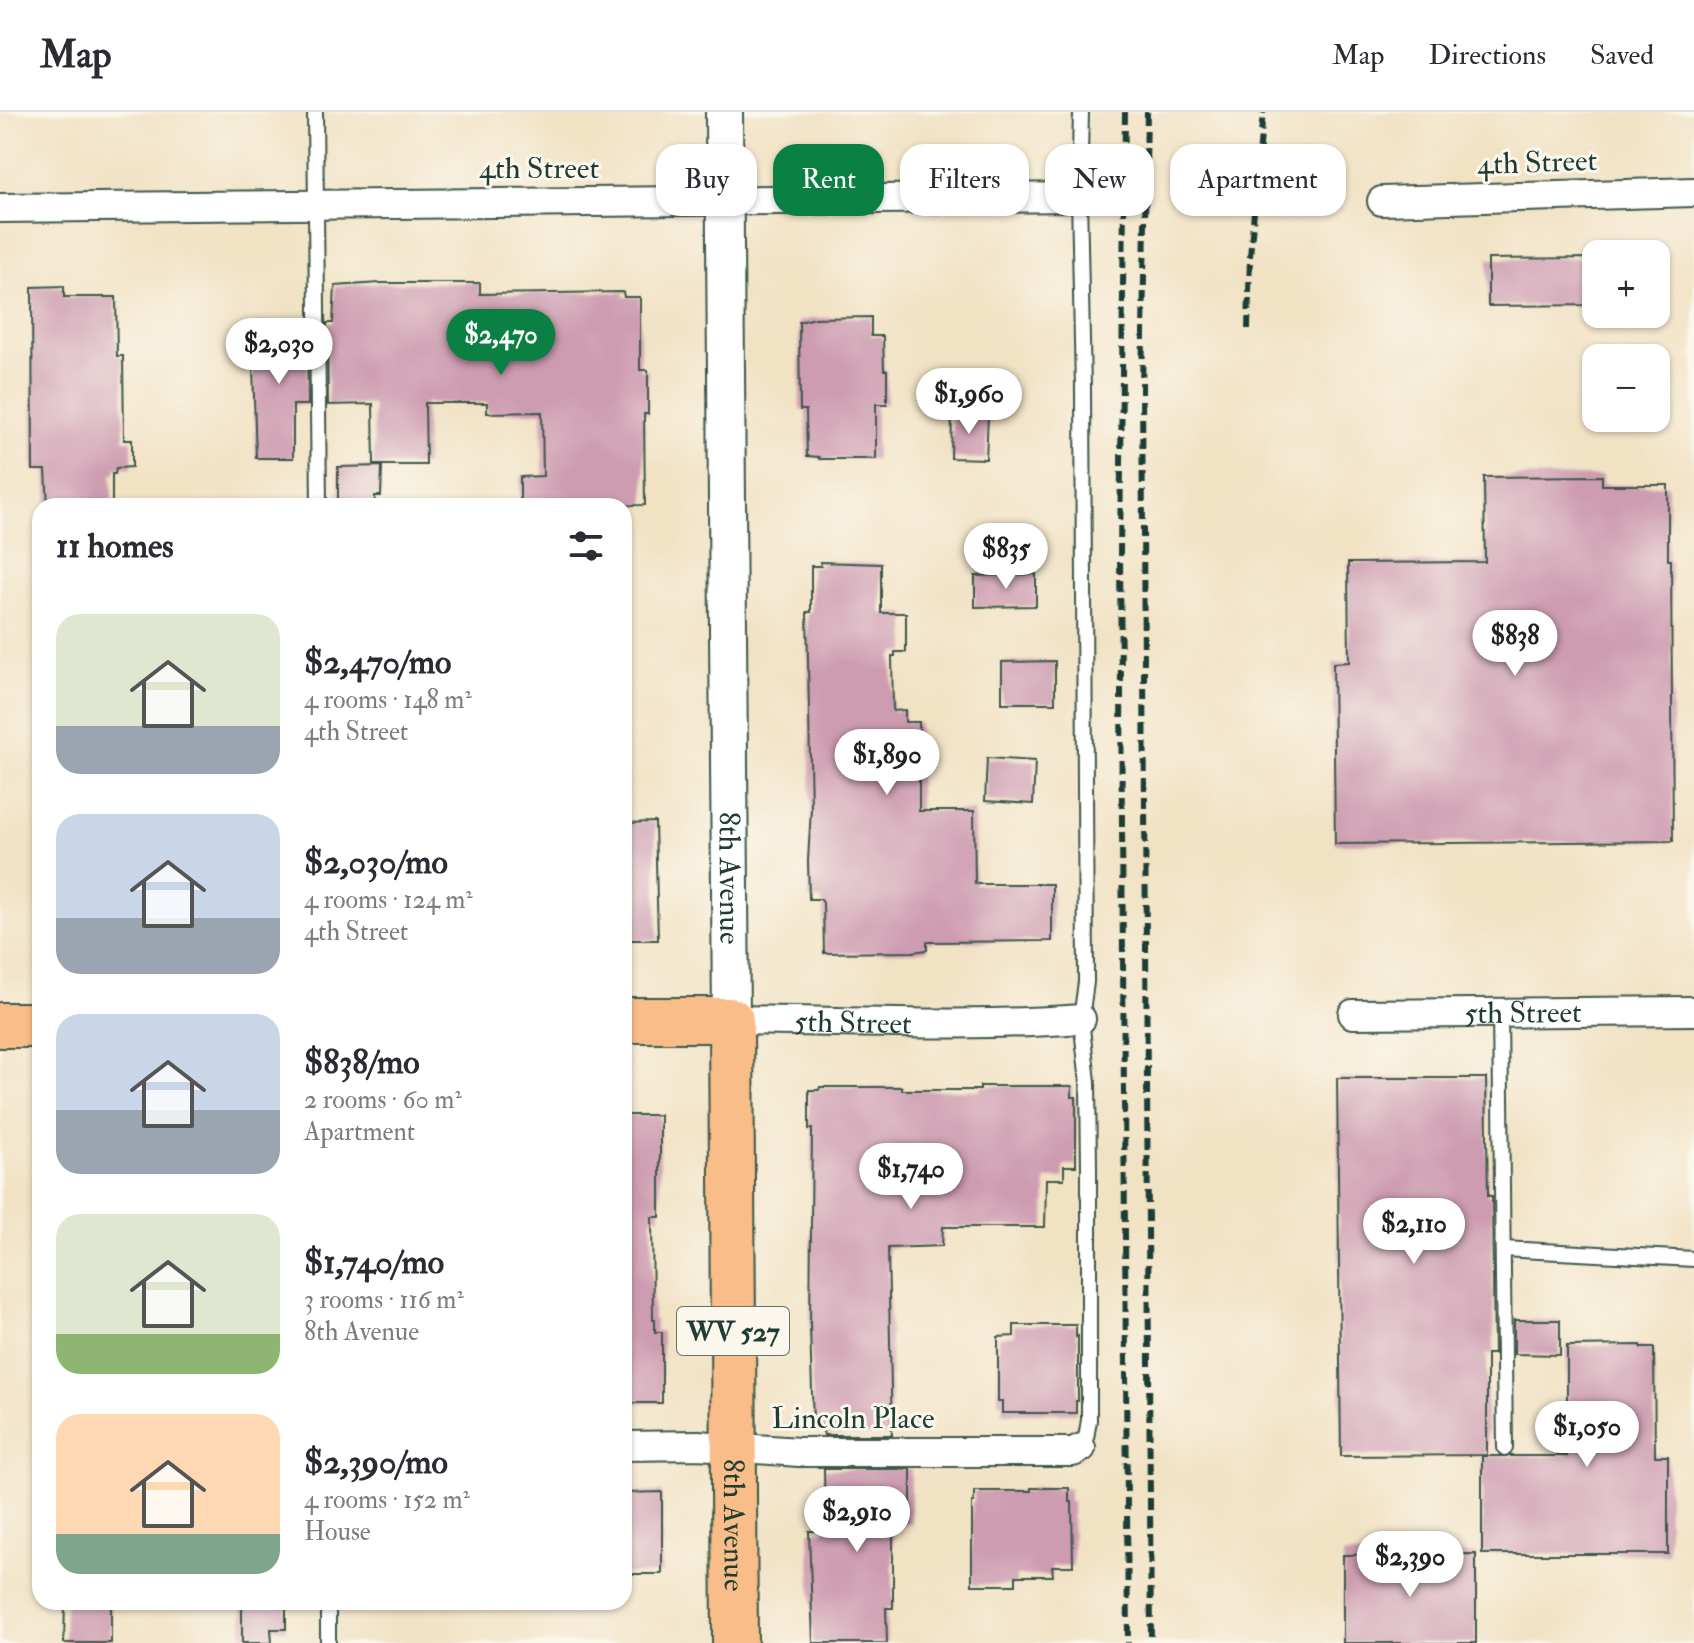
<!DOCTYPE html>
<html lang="en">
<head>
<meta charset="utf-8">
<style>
	:root { --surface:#fff; --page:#f2f2f3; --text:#2b2b33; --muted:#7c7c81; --line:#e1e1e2; --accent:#0b8043 }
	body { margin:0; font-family:"IM FELL Double Pica",serif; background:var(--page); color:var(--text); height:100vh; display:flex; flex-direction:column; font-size:30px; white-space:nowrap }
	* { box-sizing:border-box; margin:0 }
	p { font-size:26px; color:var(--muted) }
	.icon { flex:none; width:44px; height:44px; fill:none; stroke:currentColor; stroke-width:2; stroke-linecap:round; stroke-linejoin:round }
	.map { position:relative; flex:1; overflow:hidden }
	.sheet { position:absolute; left:32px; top:386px; width:600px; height:1112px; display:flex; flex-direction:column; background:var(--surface); border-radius:24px; box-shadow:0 2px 6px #0004 }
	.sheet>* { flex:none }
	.hud { position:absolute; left:656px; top:32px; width:760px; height:72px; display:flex; gap:16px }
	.controls { position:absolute; left:1582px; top:128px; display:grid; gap:16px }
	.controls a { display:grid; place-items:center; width:88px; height:88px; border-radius:16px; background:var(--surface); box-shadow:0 2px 6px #0004; font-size:40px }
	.price { position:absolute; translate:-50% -68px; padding:0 18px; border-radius:28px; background:#fff; color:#222; font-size:26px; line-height:52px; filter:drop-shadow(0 2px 4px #0008) }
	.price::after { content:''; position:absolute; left:50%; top:48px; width:24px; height:18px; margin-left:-12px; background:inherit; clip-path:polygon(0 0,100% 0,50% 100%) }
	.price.selected { background:var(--accent); color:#fff }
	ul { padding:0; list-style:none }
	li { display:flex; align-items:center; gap:24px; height:200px; padding:0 24px }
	li span { display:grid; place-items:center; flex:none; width:224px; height:160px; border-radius:24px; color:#555 }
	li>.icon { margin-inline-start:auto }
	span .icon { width:96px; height:96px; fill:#fffc; stroke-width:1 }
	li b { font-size:34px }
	h2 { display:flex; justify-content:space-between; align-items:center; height:96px; padding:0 24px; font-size:34px }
	.tag { padding:0 28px; border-radius:24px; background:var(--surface); box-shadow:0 2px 6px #0004; font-size:28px; line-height:72px }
	.tag.selected { background:var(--accent); color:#fff }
	header { display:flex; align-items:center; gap:48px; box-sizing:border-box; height:112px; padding:0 40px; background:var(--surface); border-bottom:2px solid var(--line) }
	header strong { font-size:38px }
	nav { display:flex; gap:44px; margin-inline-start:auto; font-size:28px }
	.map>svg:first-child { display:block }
	.building { fill:#cd9cb1 }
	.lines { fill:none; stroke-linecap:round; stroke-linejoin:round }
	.service-casing { stroke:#3e564a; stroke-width:18 }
	.minor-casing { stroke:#3e564a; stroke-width:32 }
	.tertiary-casing { stroke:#3e564a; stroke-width:40 }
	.primary-casing { stroke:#3e564a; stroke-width:48 }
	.service { stroke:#fff; stroke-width:14 }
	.minor { stroke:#fff; stroke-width:28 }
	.tertiary { stroke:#fff; stroke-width:36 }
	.primary { stroke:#f8bd88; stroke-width:44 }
	.rail { stroke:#1f3d34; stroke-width:6; stroke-dasharray:12 6; stroke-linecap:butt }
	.labels { text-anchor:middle; stroke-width:6; stroke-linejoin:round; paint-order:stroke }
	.shield { fill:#fbf7ec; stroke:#61756b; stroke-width:2 }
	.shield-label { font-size:28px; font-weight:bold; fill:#1f3d34 }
	.street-label { font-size:30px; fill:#1f3d34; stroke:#fbf7ec }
</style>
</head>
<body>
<header>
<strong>Map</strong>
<nav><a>Map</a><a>Directions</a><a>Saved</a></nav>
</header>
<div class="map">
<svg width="1694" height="1531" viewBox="0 0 1694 1531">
	<rect width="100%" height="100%" fill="#fbf7ec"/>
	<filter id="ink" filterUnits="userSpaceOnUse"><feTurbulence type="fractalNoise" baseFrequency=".0125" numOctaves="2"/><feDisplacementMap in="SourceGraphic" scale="16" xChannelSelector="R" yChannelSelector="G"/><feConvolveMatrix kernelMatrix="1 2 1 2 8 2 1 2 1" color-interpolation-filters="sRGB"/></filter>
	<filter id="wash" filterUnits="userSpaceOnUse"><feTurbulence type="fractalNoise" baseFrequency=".006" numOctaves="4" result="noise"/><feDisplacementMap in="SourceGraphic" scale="32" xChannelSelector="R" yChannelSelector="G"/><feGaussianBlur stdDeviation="1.8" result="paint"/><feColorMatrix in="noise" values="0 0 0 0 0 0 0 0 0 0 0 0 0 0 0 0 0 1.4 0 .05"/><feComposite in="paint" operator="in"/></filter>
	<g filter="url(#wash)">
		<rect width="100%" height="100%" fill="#f1e2c4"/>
		<g id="blocks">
			<g class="building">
				<polygon points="1596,146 1596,193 1488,194 1488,147"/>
				<polygon points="380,171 480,171 480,182 623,180 624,185 640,185 640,258 648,258 648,302 644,302 645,393 520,394 520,365 543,364 542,300 487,301 487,291 425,291 426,353 374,353 373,292 328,293 327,211 333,211 335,174"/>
				<polygon points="64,174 64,185 116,185 117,244 123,244 124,328 132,328 132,355 116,356 115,362 112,362 112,394 48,394 46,358 33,358 32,175"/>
				<polygon points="871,205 871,224 883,224 884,258 887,258 887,292 876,292 876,347 819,347 819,345 807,344 806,298 800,298 799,210 815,206"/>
				<polygon points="257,211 307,211 308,293 293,293 293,346 256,346 253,255 258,255"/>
				<polygon points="952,301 988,303 986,347 951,346"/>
				<polygon points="382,354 381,384 375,384 375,394 338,394 338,355"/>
				<polygon points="1602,364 1602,373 1668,373 1668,448 1671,448 1673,729 1335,732 1333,551 1349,550 1348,451 1485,450 1484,365"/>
				<polygon points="820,450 881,452 881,501 906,501 906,540 895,540 895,544 892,544 893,599 905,598 905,610 919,610 919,699 974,699 975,772 1052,772 1052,829 927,830 927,838 913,840 824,841 823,791 821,787 809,787 808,749 811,697 807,500 811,500 811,454 821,454"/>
				<polygon points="1036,462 1036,494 975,495 975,464"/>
				<polygon points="1055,549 1055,591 1002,591 1002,550"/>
				<polygon points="987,646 1035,649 1033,692 985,689"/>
				<polygon points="655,710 658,828 624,828 624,711"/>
				<polygon points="1337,966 1486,966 1488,1084 1492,1084 1494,1242 1487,1242 1487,1343 1341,1344"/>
				<polygon points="980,974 1072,974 1072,985 1076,985 1076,1054 1064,1054 1064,1067 1046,1067 1045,1115 943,1115 942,1134 888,1136 892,1323 824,1323 821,1313 813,1313 810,1213 812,1017 809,1017 809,978 819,978 820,975 902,975 902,978 980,978"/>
				<polygon points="624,1003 660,1003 660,1105 652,1105 653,1208 655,1208 655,1220 662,1220 662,1291 624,1291"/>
				<polygon points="1514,1208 1560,1208 1560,1243 1514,1242"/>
				<polygon points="1014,1213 1076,1213 1076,1225 1078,1224 1078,1289 1076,1289 1076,1301 1002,1301 1002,1290 998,1290 998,1225 1014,1224"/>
				<polygon points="1641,1233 1641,1236 1654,1236 1655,1344 1668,1344 1668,1442 1482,1442 1482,1344 1567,1344 1567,1234"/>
				<polygon points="824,1357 911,1357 911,1412 893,1413 893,1496 886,1496 887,1531 813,1531 809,1419 823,1419 825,1416"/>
				<polygon points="1031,1376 1069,1376 1069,1390 1072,1390 1073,1454 1052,1454 1053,1464 1016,1464 1016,1473 972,1473 972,1390 974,1390 974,1379 1031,1379"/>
				<polygon points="662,1380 662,1462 624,1462 624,1381"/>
				<polygon points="1476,1442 1476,1531 1343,1531 1343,1443"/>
				<polygon points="65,1490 111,1490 111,1531 64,1531"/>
				<polygon points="242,1490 286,1490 286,1517 271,1517 272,1531 242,1531"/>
			</g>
		</g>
	</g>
	<g filter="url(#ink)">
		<use href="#blocks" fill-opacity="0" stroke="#3e564a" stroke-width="2"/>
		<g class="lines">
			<defs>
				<g id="service">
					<polyline points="315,0 319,394"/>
					<polyline points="1081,0 1079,85 1083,276 1086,870 1081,907 1088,970 1089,1056 1089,1308 1086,1326 1081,1336"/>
					<polyline points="1500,900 1505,1336"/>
					<polyline points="1503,1137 1694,1147"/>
					<polyline points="328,1531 328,1490"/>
				</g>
				<g id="minor">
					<polyline points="1382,89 1694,80"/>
					<polyline points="0,96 1079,85"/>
					<path id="s1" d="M1353,902L1694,899"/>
					<path id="s2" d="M731,908C848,909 965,916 1081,907"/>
					<polyline points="624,1334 698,1333 799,1340 1073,1340 1081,1336"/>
				</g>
				<g id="tertiary">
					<path id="s3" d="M724,0L731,908"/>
				</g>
				<g id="primary">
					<path id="s4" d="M624,908H731L735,1531"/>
					<polyline points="0,913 40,913"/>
				</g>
			</defs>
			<use href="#service" class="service-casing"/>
			<use href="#minor" class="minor-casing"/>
			<use href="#tertiary" class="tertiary-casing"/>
			<use href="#primary" class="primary-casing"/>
			<use href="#service" class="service"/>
			<use href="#minor" class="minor"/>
			<use href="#tertiary" class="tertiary"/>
			<use href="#primary" class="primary"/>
			<g class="rail">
				<polyline points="1125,0 1120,441 1128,1531"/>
				<polyline points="1147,0 1142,277 1151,1531"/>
				<polyline points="1248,217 1250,144 1263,0"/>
			</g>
		</g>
	</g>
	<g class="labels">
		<rect class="shield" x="677" y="1195" width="112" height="48" rx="6"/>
		<g class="shield-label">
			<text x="733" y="1229">WV 527</text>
		</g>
		<g class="street-label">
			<text transform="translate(1537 50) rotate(-2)" y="10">4th Street</text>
			<text x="539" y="66">4th Street</text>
			<text dy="10" stroke="none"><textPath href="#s3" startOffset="766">8th Avenue</textPath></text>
			<text dy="10" stroke="none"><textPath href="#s1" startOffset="170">5th Street</textPath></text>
			<text dy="10" stroke="none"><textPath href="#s2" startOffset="122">5th Street</textPath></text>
			<text x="853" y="1316">Lincoln Place</text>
			<text dy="10" stroke="none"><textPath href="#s4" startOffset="612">8th Avenue</textPath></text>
		</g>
	</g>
</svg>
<div class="controls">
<a>+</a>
<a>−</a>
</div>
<b class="price selected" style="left:501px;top:265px">$2,470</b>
<b class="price" style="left:279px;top:274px">$2,030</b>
<b class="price" style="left:969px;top:324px">$1,960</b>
<b class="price" style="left:1006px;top:479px">$835</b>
<b class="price" style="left:1515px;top:566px">$838</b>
<b class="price" style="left:887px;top:685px">$1,890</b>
<b class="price" style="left:911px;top:1099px">$1,740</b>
<b class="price" style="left:1414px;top:1154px">$2,110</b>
<b class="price" style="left:1587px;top:1357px">$1,050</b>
<b class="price" style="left:857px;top:1442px">$2,910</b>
<b class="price" style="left:1410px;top:1487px">$2,390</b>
<div class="hud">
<a class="tag">Buy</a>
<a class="tag selected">Rent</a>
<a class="tag">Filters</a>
<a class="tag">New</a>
<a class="tag">Apartment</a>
</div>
<section class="sheet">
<h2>11 homes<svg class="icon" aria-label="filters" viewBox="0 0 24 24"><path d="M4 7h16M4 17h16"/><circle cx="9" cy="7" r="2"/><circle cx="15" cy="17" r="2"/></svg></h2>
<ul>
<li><span style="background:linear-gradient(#dfe7d0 70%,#9aa5b1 0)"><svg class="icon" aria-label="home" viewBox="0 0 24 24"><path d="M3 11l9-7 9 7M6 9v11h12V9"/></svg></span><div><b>$2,470/mo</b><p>4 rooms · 148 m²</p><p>4th Street</p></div></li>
<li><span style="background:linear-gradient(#c9d6e8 65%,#9aa5b1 0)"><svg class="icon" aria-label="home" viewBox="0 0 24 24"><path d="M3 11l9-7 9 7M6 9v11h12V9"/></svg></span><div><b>$2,030/mo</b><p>4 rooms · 124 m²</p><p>4th Street</p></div></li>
<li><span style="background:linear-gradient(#c9d6e8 60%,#9aa5b1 0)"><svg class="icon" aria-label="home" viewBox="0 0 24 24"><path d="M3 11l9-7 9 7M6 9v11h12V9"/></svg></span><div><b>$838/mo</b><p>2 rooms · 60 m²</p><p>Apartment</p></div></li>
<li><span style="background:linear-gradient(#dfe7d0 75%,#8fb573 0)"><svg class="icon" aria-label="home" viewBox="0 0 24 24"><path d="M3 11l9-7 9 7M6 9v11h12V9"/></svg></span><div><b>$1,740/mo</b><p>3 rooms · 116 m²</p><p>8th Avenue</p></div></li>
<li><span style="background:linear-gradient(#ffd9b3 75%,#7fa58c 0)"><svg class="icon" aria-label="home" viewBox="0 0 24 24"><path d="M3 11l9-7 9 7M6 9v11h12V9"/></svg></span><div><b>$2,390/mo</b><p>4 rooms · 152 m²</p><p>House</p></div></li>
</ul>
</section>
</div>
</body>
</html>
